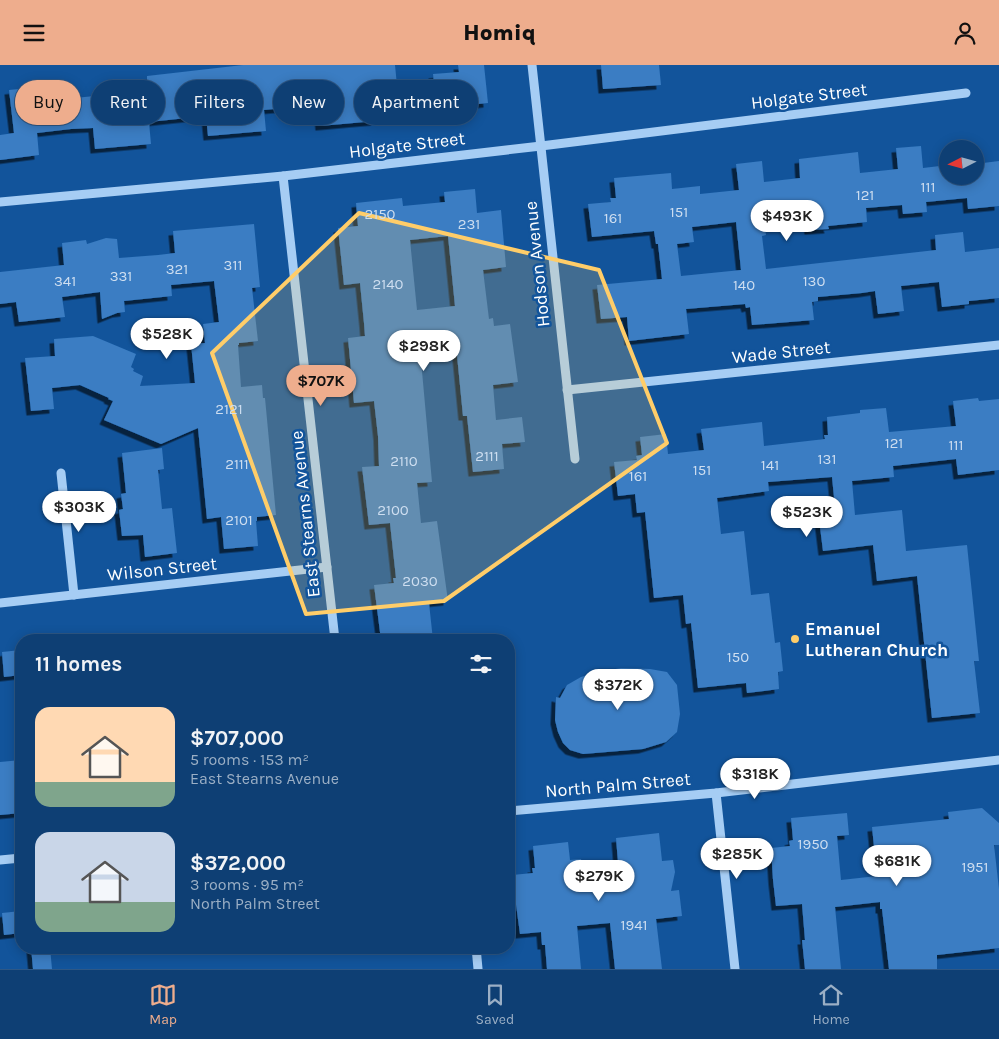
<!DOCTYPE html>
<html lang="en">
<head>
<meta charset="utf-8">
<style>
	:root { --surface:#0e3f74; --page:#1c4a7c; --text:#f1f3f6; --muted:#9bafc5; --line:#2e5886; --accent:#eead8d }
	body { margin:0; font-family:Karla,sans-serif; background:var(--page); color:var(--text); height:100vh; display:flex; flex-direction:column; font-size:19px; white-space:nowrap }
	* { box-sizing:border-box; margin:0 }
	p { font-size:16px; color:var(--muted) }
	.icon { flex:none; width:28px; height:28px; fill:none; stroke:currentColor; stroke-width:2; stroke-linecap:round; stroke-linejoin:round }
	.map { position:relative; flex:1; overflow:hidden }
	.panel { position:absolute; left:15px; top:569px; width:500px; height:320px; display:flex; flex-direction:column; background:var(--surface); border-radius:20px; box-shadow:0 2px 12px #0003,0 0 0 1px var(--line) }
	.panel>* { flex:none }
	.guide { position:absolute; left:15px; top:15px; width:500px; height:45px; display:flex; gap:10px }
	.needle { width:32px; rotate:264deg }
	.controls { position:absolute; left:939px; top:75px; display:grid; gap:10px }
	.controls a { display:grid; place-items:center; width:45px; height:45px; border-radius:50%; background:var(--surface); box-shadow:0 2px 12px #0003,0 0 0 1px var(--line); font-size:25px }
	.price { position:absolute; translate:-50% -42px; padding:0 11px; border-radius:18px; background:#fff; color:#222; font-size:16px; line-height:32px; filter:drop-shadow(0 1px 2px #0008) }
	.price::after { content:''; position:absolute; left:50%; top:30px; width:15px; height:11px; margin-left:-8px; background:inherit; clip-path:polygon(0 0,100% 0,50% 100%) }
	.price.on { background:var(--accent); color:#111 }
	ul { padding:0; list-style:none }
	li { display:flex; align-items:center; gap:15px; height:125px; padding:0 20px }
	li span { display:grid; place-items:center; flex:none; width:140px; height:100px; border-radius:15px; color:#555 }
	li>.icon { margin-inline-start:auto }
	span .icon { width:60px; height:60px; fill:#fffc; stroke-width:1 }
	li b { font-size:21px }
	h2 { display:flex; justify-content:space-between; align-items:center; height:60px; padding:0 20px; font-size:21px }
	.chip { padding:0 18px; border-radius:22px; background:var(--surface); box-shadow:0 2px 12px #0003,0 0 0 1px var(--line); font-size:18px; line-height:45px }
	.chip.on { background:var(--accent); color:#111 }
	header { display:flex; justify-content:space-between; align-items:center; height:65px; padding:0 20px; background:var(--accent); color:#111; font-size:22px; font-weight:800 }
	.tab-bar { display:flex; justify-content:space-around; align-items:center; height:70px; border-top:1px solid var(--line); background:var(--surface); font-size:14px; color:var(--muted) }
	.tab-bar a { display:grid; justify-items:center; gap:2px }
	.tab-bar .on { color:var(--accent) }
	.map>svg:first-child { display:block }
	.building { fill:#3a7dc3; fill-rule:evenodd; filter:url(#shadow) }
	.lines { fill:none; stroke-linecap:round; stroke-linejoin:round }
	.minor { stroke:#a6cdf4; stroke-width:9 }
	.marked { fill:#ffcd69; fill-opacity:0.2; stroke:#ffcd69; stroke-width:4; stroke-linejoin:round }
	.poi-dot { fill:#ffcd69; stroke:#12549b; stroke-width:2 }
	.labels { text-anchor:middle; stroke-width:5; stroke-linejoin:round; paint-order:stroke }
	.number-label { font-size:15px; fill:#cedef0 }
	.street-label { font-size:18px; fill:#fff; stroke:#12549b }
	.poi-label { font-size:18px; font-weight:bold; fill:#fff; stroke:#12549b; text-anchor:start }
</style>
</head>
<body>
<header><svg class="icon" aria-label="menu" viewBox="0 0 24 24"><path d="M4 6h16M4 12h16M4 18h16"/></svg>Homiq<svg class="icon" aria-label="person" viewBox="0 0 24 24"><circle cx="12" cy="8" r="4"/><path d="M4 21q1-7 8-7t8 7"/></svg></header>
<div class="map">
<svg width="999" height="904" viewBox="0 0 999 904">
	<defs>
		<filter id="shadow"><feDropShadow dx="-4.5" dy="4.5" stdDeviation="0" flood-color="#0009"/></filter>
	</defs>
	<rect width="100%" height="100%" fill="#12549b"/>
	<g class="building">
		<polygon points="243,0 395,0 398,31 374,33 376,56 320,61 318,40 264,45 266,66 208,71 206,51 149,57 151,79 95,84 93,63 71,64 37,68 39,90 0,95 0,70 14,68 9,25 38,22 38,16 54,14 56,35 123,28 121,18 147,15 147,11"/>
		<polygon points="458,0 484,0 488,38 458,41 458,44 437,46 433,9 459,7"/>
		<polygon points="601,0 659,0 661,20 603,24"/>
		<path d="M921,81L923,103L948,100V111H975V99L999,96V141L968,144L967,133L926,137L927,147L903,149L902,140L866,143L867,157L828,161L829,164L809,165L807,150L764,155L766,170L762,171L766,204L936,185L935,170L963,167L965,187L999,183V233L969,236V239L942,242L939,217L901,221L904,246L878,249L875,226L862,228L818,232V236L812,237L814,255L752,260L750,242L746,243L745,239L686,244L689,269L629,276L627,252L601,254L597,220L662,214L658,179H656L654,166L592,172L588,139L611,137L610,133H616L614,113L671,108L672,124L700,121V129L739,125L736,99L762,96L764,117L800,113L799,94L858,87L860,108L898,104L896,83ZM736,157L741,205L681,211L677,179L694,177L692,162Z"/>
		<path d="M475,124L477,148L501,145L506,202L483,205L489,254L493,253L494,261L510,259L518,317L493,320L496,355L522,352L525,377L502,379L504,404L473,407L467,351H463L456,280L420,284L432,417L417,418L421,458L437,456L448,536L429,538L433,575H381L374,520L394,518L393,513H396L390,458L369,460L362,402L379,401L378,371L374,336L354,338L348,273L365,271L364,258L360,218L344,220L338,163L358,161L356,138L402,133L403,141L445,137L444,127ZM448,171L455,241L417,245L410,175Z"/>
		<polygon points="254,159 260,222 252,223 258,276 239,278 239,280 238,280 241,322 262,320 263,333 265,333 276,450 257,452 257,456 256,456 258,481 224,484 221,452 207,454 198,363 161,379 104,355 113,336 108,334 109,333 80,320 52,323 54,344 31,346 25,293 55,291 54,274 93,271 136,289 131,302 134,304 133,306 143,311 140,321 195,318 191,279 205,278 203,259 219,257 214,216 171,220 172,231 124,236 125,247 117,248 102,254 100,227 62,232 65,252 19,257 16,237 0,239 0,207 64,200 62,178 86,175 87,179 106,173 117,174 119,193 158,190 175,188 173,166"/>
		<polygon points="978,333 979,336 999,334 999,405 958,410 956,394 893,401 894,412 852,416 855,450 902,445 906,486 967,480 979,596 974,596 980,648 932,653 917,511 877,516 873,480 823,486 819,454 836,452 832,412 768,417 769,426 717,433 721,469 744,466 751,530 769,528 775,578 780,577 783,606 778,607 779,624 747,628 746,618 698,623 691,558 686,559 683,530 654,533 645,447 637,448 635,429 618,431 614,397 637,395 636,391 642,390 640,372 666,369 668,389 704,385 701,364 762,357 764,381 825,374 824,370 828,370 827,352 860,348 860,345 886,343 889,367 956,361 953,336"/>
		<polygon points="162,383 164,404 158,405 162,444 172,443 177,488 145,492 143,470 122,471 119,445 123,444 121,429 126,428 122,388"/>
		<polygon points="21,585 21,610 4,612 2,587"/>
		<polygon points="621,603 650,604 667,607 677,620 680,649 677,667 666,677 643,684 583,689 570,685 563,678 558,667 555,655 556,632 560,633 567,620 581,612 594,608"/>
		<polygon points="21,695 21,748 0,750 0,697"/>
		<polygon points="982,743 999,758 999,780 994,780 999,824 999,883 937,890 937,904 889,904 882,844 880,844 880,837 835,842 841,904 805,904 802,875 805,875 802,839 776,841 773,815 771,783 790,781 789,776 793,775 791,753 847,748 849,770 837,771 841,815 877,811 872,762 949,754 948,747"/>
		<polygon points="659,768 662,796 673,795 675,807 671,826 679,825 682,851 656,854 662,904 615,904 610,858 577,861 581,904 547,904 545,880 542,880 541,867 520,869 512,810 533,808 532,803 535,803 533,781 568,777 570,795 581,794 582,801 618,797 616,773"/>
		<polygon points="21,846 21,868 4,870 2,848"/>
		<polygon points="31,882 50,882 52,904 33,904"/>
	</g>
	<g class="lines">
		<g class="minor">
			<polyline points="532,0 575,394"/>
			<polyline points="283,111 335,575"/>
			<polyline points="0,137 283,111 541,81 966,28"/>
			<polyline points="567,325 999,280"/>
			<polyline points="61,408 74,530"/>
			<polyline points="0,538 327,502"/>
			<polyline points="716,728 735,904"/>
			<polyline points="509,746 716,728 999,695"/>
			<polyline points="0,795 21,793"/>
			<polyline points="476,882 478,904"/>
		</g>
	</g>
	<path class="marked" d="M359,148L599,205L667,378L444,536L306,549L212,288Z"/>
	<circle class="poi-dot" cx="795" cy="574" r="5"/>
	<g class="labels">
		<g class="number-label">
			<text x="928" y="127">111</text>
			<text x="865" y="135">121</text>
			<text x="679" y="152">151</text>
			<text x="380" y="154">2150</text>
			<text x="613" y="158">161</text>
			<text x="469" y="164">231</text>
			<text x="233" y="205">311</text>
			<text x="177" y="209">321</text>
			<text x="121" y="216">331</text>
			<text x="65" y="221">341</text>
			<text x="814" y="221">130</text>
			<text x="388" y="224">2140</text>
			<text x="744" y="225">140</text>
			<text x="229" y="349">2121</text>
			<text x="894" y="383">121</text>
			<text x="956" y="385">111</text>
			<text x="487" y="396">2111</text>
			<text x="827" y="399">131</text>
			<text x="404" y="401">2110</text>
			<text x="237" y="404">2111</text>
			<text x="770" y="405">141</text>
			<text x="702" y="410">151</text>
			<text x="638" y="416">161</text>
			<text x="393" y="450">2100</text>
			<text x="239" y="460">2101</text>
			<text x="420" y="521">2030</text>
			<text x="738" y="597">150</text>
			<text x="813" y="784">1950</text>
			<text x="975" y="807">1951</text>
			<text x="634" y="865">1941</text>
		</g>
		<g class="street-label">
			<text transform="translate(809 31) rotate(-7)" y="6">Holgate Street</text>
			<text transform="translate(407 80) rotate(-7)" y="6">Holgate Street</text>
			<text transform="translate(537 199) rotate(-96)" y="6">Hodson Avenue</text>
			<text transform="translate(781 287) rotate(-6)" y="6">Wade Street</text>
			<text transform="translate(305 449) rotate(-96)" y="6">East Stearns Avenue</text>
			<text transform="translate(162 504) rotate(-6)" y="6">Wilson Street</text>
			<text transform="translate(618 720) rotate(-5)" y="6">North Palm Street</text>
		</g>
		<g class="poi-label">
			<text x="805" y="570">Emanuel<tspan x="805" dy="21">Lutheran Church</tspan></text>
		</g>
	</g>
</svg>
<div class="controls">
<a><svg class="needle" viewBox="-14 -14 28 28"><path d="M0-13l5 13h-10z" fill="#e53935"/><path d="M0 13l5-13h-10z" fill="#9bafc5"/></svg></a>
</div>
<b class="price" style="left:787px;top:177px">$493K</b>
<b class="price" style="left:167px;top:295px">$528K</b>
<b class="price" style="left:424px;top:307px">$298K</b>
<b class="price on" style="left:321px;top:342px">$707K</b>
<b class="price" style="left:79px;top:468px">$303K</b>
<b class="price" style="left:807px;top:473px">$523K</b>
<b class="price" style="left:618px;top:646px">$372K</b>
<b class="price" style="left:755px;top:735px">$318K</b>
<b class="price" style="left:737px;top:815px">$285K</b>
<b class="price" style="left:897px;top:822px">$681K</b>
<b class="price" style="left:599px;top:837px">$279K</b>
<div class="guide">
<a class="chip on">Buy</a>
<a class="chip">Rent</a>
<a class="chip">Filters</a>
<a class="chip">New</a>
<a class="chip">Apartment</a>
</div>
<section class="panel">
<h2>11 homes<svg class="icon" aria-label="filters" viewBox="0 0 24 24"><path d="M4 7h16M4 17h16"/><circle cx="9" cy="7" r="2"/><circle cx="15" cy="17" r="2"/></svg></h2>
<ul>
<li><span style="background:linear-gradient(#ffd9b3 75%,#7fa58c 0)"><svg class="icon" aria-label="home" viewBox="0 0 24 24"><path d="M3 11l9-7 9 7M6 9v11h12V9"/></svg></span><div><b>$707,000</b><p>5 rooms · 153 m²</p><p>East Stearns Avenue</p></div></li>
<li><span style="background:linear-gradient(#c9d6e8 70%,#7fa58c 0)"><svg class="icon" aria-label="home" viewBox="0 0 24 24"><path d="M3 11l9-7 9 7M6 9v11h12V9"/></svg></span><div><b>$372,000</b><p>3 rooms · 95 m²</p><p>North Palm Street</p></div></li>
</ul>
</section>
</div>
<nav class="tab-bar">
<a class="on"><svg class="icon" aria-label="map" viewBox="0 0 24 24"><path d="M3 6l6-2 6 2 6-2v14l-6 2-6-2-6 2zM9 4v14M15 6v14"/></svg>Map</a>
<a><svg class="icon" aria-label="saved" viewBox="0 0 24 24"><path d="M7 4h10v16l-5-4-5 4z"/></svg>Saved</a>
<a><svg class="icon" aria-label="home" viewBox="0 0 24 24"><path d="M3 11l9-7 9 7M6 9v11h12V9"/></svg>Home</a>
</nav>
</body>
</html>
